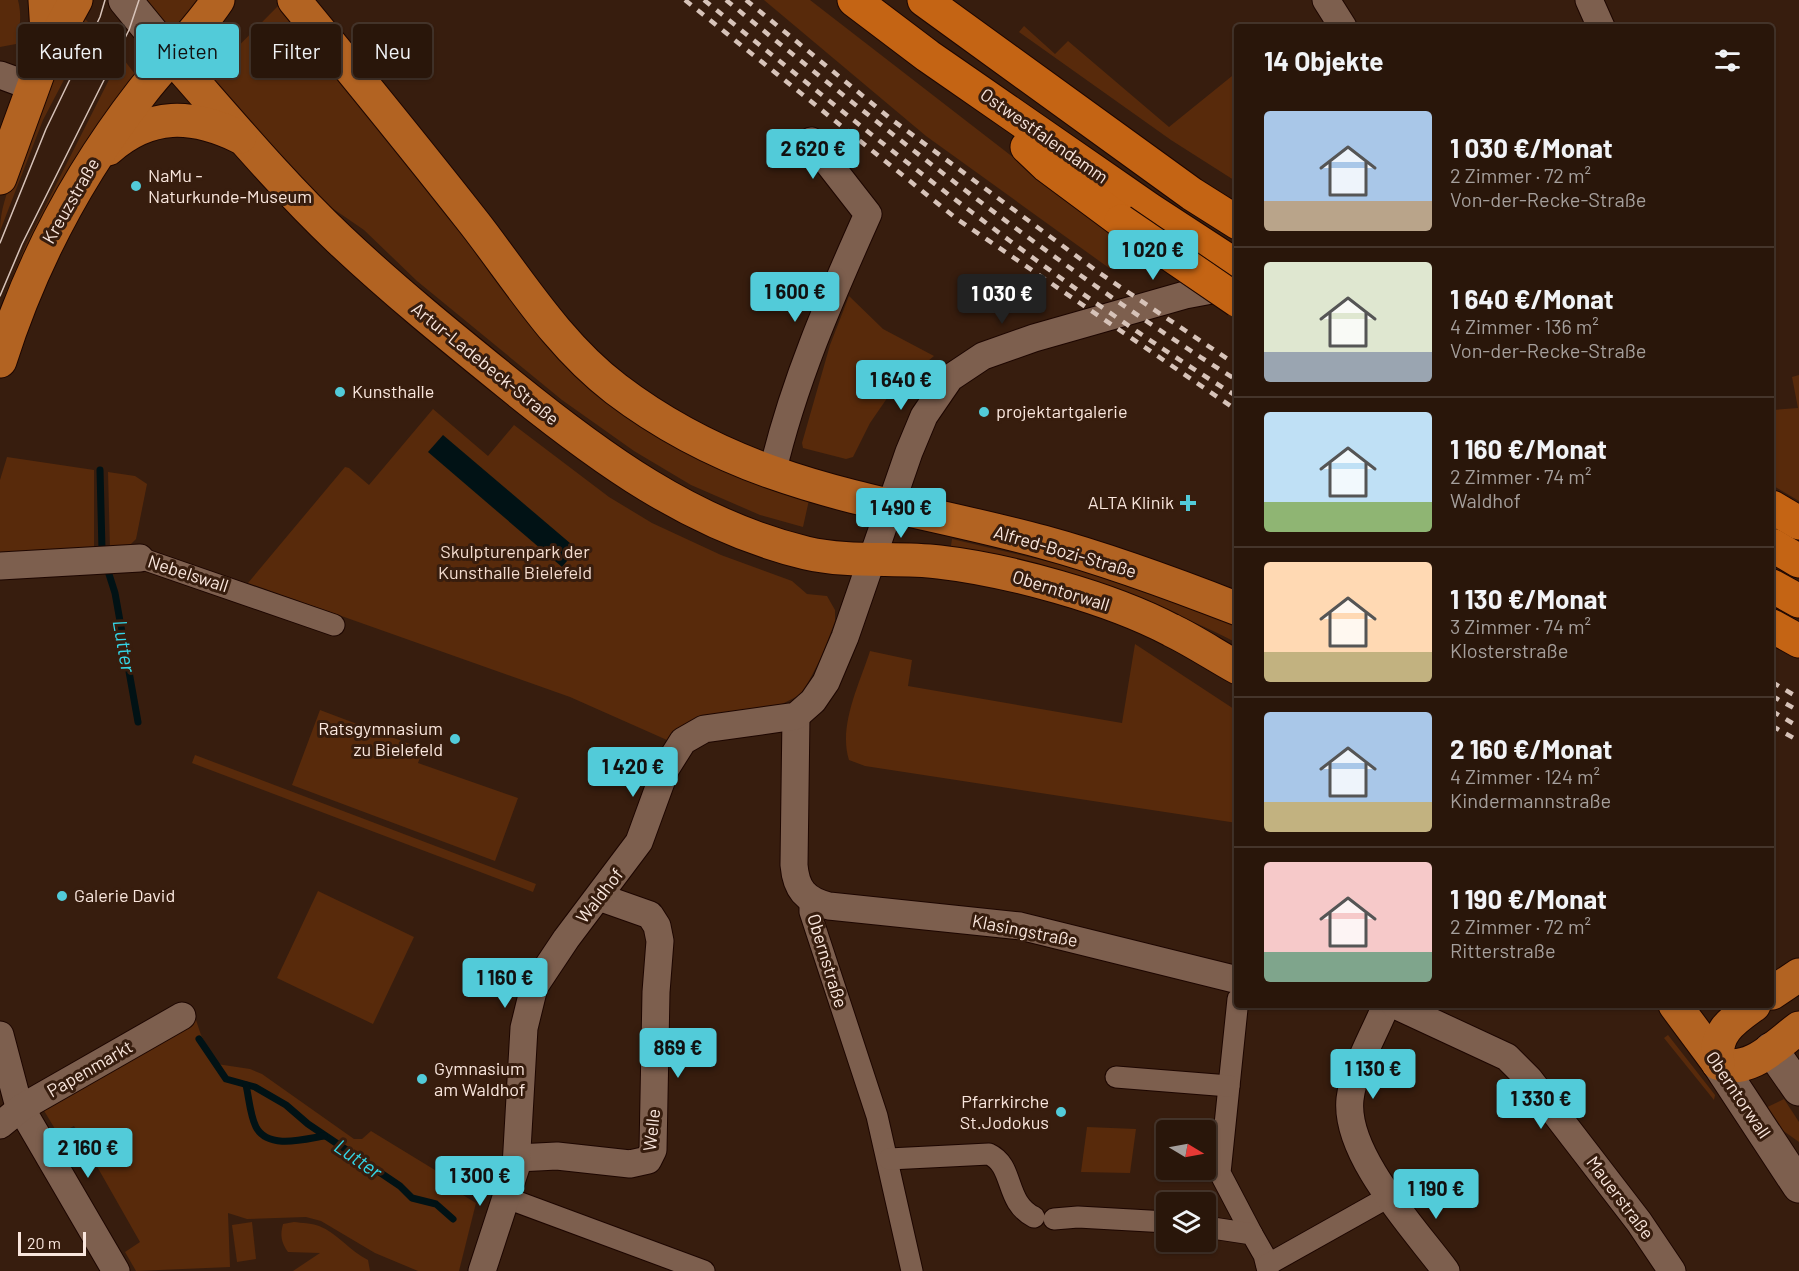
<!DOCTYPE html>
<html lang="de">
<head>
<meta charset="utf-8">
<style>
	:root { --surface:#29160a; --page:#311f13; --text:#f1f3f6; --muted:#a59f9c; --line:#45352b; --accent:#52cbd9 }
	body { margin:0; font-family:Barlow,sans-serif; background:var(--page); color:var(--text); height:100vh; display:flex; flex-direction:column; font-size:22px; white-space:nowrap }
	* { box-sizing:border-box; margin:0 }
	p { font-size:20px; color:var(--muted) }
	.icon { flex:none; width:33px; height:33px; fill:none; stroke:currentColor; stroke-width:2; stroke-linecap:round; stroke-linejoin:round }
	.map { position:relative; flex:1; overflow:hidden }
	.drawer { position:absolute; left:1234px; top:24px; width:540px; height:984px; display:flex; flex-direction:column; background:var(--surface); border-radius:6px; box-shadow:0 2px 4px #0004,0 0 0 2px var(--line) }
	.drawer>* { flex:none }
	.guide { position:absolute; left:18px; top:24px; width:570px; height:54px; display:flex; gap:12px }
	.needle { width:39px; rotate:100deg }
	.buttons { position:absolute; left:1156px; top:1120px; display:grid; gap:12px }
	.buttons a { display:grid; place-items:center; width:60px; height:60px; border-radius:6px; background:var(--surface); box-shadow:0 2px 4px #0004,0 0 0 2px var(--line); font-size:30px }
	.scale { position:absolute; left:18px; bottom:15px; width:68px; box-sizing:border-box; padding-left:6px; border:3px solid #f9e6dd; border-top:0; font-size:16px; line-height:21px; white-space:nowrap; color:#f9e6dd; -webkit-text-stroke:4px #371d0e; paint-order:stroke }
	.price { position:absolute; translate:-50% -51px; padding:0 14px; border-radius:6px; background:var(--accent); color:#111; font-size:20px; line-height:39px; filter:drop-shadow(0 2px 3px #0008) }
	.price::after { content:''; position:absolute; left:50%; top:36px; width:18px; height:14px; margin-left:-9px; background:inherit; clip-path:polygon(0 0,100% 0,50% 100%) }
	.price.active { background:#222; color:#fff }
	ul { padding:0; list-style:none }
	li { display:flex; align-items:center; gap:18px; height:150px; padding:0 30px }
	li+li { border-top:2px solid var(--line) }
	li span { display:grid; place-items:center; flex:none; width:168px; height:120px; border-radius:6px; color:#555 }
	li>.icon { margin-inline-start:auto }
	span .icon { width:72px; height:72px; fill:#fffc; stroke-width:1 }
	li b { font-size:26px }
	h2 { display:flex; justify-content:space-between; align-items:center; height:72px; padding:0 30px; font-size:26px }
	.chip { padding:0 21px; border-radius:6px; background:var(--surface); box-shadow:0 2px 4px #0004,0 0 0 2px var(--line); font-size:21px; line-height:54px }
	.chip.active { background:var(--accent); color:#111 }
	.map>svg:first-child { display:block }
	.green { fill:#582a0b }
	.water { fill:#011215 }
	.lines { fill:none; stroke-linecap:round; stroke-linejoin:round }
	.stream { stroke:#011215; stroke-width:7 }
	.pedestrian-casing { stroke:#1d0600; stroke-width:23 }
	.minor-casing { stroke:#1d0600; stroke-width:29 }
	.tertiary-casing { stroke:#1d0600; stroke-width:35 }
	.secondary-casing { stroke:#1d0600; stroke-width:35 }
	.primary-casing { stroke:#1d0600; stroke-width:35 }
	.trunk-casing { stroke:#1d0600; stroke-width:35 }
	.pedestrian { stroke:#7d5f4e; stroke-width:21 }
	.minor { stroke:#7d5f4e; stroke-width:27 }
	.tertiary { stroke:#7d5f4e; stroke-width:33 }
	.secondary { stroke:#7d5f4e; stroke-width:33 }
	.primary { stroke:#b26322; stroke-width:33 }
	.trunk { stroke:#c46414; stroke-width:33 }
	.tram { stroke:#d7c3b9; stroke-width:1.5 }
	.rail { stroke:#d7c3b9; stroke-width:4.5; stroke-dasharray:8 8; stroke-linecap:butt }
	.trunk-bridge-casing { stroke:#1d0600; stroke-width:35; stroke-linecap:butt }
	.trunk-bridge { stroke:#c46414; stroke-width:33 }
	.poi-dot { fill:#52cbd9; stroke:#371d0e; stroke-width:2 }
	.labels { text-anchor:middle; stroke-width:6; stroke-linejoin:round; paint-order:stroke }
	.street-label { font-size:18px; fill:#f9e6dd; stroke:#371d0e }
	.poi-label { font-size:18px; fill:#f9e6dd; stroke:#371d0e; text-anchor:start }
	.park-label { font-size:18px; fill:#f3dbce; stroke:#371d0e }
	.water-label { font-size:20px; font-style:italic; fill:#34d6e7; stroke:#371d0e }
</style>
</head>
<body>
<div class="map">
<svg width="1799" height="1271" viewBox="0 0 1799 1271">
	<rect width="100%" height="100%" fill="#371d0e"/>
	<g class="green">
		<path d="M0,0H18C22,16 20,28 16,44L0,47Z"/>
		<polygon points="141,0 203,0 174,37"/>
		<polygon points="764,0 810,0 1159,270 1109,268 926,136"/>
		<polygon points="278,6 573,365 809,500 803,527 760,515 691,485 634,451 562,400 417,281 364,230 313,195 207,78"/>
		<path d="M84,18L92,26L43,120L0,231C0,210 7,193 14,173C32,119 57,68 84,18Z"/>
		<polygon points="1024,26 1055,54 1068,41 1169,127 1237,72 1237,182 1171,140 1019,32"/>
		<polygon points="121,56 138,78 51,201 2,302 26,244"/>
		<polygon points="849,296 883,329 934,356 892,391 870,423 853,457 846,459 803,448 802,443 830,345"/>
		<polygon points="1799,375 1799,501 1772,485 1772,410 1798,408 1792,377"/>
		<polygon points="433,409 488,456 514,425 609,497 652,523 721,555 792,581 807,594 827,596 835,610 835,621 822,656 802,694 774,708 681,727 667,740 570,697 248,583 345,467 349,468 369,485"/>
		<polygon points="7,457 94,470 94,551 0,558 0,480"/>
		<polygon points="108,472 135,476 147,484 136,539 127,548 110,550"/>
		<path d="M952,539L1058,564L1219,612L1237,621V643C1151,596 1045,577 950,552Z"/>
		<path d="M1135,644L1237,711V823L865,766L849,760C838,726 860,683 870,651L912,660L908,686L1122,723Z"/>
		<polygon points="320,710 423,749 418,763 518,798 495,861 292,785"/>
		<polygon points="195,755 536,884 533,892 192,763"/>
		<polygon points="318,891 414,937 373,1024 277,978"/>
		<polygon points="193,1011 201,1035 217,1064 250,1069 262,1074 354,1139 362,1139 371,1131 448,1178 445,1184 476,1203 459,1271 418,1271 375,1253 321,1221 306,1217 247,1219 228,1213 230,1267 136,1271 125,1252 140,1242 74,1126 58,1134 43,1109"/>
		<polygon points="1668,1035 1715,1095 1714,1100 1664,1038"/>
		<polygon points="1784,1099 1799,1122 1799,1142 1757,1112"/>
		<polygon points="1087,1127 1136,1129 1130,1173 1081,1172"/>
		<polygon points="252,1222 256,1259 237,1262 232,1225"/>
		<path d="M294,1222C302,1223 311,1223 319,1226C337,1233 350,1251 368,1260L370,1271H293L320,1253L288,1252C281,1242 280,1235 283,1224Z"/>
	</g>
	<polygon class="water" points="443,435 577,549 562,567 428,452"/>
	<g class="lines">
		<g class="stream">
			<polyline points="100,470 102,550"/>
			<polyline points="108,571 115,593 138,722"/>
			<polyline points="199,1039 226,1079 255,1087 286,1105 308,1124 400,1186 412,1198 436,1204 453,1219"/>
			<path d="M246,1085C249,1098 250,1115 256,1127C268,1150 305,1139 324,1136"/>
		</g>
		<defs>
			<g id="pedestrian">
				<polyline points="140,558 334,625"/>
				<polyline points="810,899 810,912 877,1116 912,1271"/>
				<polyline points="1238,999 1220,1173 1252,1234"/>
				<polyline points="1116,1077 1229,1086"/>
				<path d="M889,1159L989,1154C1015,1166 1004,1202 1034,1217"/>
				<polyline points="507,1198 704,1271"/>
				<polyline points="1054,1219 1078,1217 1167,1222"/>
				<polyline points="1206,1227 1252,1234 1264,1255 1268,1271"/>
				<polyline points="1267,1265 1390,1196"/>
			</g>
			<g id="minor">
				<polyline points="1326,0 1343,27"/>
				<polyline points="1589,0 1601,27"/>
				<polyline points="0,75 33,87"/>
				<path d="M772,474C793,383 830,299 868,214L811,141"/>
				<polyline points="0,566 140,558"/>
				<path d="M796,716L794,865C796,889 805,900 829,906L1020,926L1238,980"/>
				<path d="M1386,1005C1374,1035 1354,1067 1350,1099C1344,1154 1414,1228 1446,1271"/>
				<polyline points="1395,1005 1507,1057 1529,1079 1639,1222 1672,1271"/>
				<polyline points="0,1035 18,1103 116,1271"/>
				<polyline points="0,1125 21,1108 182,1016"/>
				<polyline points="517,1158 557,1156 630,1164 648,1160 653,1150 656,992 660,941 657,926 650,915 599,897"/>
				<polyline points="482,1271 516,1167 524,1028 534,987 566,939 639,842 666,768 683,741 704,729 796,716 813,701 826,682 845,637 909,452 924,416 950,378 983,356 1034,338 1185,295 1233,286"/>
			</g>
			<g id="tertiary">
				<polyline points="1771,1049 1799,1089"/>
				<polyline points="1718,1063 1799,1186"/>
			</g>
			<polyline id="secondary" points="125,0 171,56"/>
			<g id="primary">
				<path d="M294,0C355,74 416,149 475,224C519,281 558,345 616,389C750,491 887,500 1043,542C1109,560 1174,584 1238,609"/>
				<polyline points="44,53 47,32 45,0"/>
				<path d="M171,56C226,118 279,182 339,239C393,290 451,337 509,384C599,457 691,525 806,553C849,563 896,557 939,562C1009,570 1110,598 1171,630C1194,641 1216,656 1238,668"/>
				<path d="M108,149C150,112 192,114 240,137"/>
				<polyline points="0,178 43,60 76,0"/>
				<path d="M0,361C31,263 79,173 142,92C166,61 196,33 218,0"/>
				<polyline points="1772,993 1799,975"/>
				<polyline points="1675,1005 1718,1063"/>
				<path d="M1718,1063C1749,1075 1776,1045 1799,1028"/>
				<path d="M1718,1063C1713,1033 1733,1020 1754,1005"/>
			</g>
			<g id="trunk">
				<polyline points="854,0 928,56 1149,209 1238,267"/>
				<polyline points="924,0 1192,194 1238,223"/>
				<polyline points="1027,147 1047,166 1121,221"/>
				<polyline points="1772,507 1799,523"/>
				<polyline points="1772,545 1799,561"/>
				<polyline points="1772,586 1799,601"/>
				<polyline points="1772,626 1799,641"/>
			</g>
		</defs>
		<use href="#pedestrian" class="pedestrian-casing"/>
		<use href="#minor" class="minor-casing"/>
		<use href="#tertiary" class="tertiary-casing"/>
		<use href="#secondary" class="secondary-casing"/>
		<use href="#primary" class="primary-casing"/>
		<use href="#trunk" class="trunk-casing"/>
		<use href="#pedestrian" class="pedestrian"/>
		<use href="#minor" class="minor"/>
		<use href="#tertiary" class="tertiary"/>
		<use href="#secondary" class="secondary"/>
		<use href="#primary" class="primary"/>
		<use href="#trunk" class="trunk"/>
		<g class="tram">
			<polyline points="0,243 46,129 100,17 105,0"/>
			<polyline points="0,296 22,244 129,30 139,0"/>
		</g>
		<g class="rail">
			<polyline points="685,0 957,219 1238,411"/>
			<path d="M704,0C876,139 1049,280 1238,397"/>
			<path d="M726,0C891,135 1058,268 1238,381"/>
			<polyline points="746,0 891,119 1098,272 1238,366"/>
			<polyline points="1772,682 1799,698"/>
			<polyline points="1772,696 1799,711"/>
			<polyline points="1772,711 1799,727"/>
			<polyline points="1772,726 1799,741"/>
		</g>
		<defs>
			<polyline id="trunk-bridge" points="1121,221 1238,301"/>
		</defs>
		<use href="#trunk-bridge" class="trunk-bridge-casing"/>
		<use href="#trunk-bridge" class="trunk-bridge"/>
	</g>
	<g class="poi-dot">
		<circle cx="136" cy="186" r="6"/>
		<circle cx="340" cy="392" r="6"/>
		<circle cx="984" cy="412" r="6"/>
		<path d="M1185 494h6v6h6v6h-6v6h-6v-6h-6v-6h6z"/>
		<circle cx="455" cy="739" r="6"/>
		<circle cx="62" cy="896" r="6"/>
		<circle cx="422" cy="1079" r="6"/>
		<circle cx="1061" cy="1112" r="6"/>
	</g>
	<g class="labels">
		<g class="street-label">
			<text transform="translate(1044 136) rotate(35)" y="6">Ostwestfalendamm</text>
			<text transform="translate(71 201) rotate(-60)" y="6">Kreuzstraße</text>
			<text transform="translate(485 364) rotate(39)" y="6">Artur-Ladebeck-Straße</text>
			<text transform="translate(1065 552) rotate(16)" y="6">Alfred-Bozi-Straße</text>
			<text transform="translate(188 574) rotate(18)" y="6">Nebelswall</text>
			<text transform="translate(1061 591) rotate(17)" y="6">Oberntorwall</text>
			<text transform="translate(600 896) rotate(-52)" y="6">Waldhof</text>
			<text transform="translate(1025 931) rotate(11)" y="6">Klasingstraße</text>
			<text transform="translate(827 961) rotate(73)" y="6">Obernstraße</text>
			<text transform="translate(90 1069) rotate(-30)" y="6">Papenmarkt</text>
			<text transform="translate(1738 1095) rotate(56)" y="6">Oberntorwall</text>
			<text transform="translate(652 1130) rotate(-84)" y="6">Welle</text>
			<text transform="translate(1620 1198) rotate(53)" y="6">Mauerstraße</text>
		</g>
		<g class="poi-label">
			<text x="148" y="182">NaMu -<tspan x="148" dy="21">Naturkunde-Museum</tspan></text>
			<text x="352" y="398">Kunsthalle</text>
			<text x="996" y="418">projektartgalerie</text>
			<text x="1174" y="509" text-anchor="end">ALTA Klinik</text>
			<text x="443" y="735" text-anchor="end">Ratsgymnasium<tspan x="443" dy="21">zu Bielefeld</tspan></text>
			<text x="74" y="902">Galerie David</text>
			<text x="434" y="1075">Gymnasium<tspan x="434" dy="21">am Waldhof</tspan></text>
			<text x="1049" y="1108" text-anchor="end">Pfarrkirche<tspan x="1049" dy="21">St.Jodokus</tspan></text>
		</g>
		<g class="park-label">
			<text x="515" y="558">Skulpturenpark der<tspan x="515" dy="21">Kunsthalle Bielefeld</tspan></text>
		</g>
		<g class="water-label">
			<text transform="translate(124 646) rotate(80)" y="7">Lutter</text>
			<text transform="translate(358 1159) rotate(35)" y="7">Lutter</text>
		</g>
	</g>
</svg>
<div class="buttons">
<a><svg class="needle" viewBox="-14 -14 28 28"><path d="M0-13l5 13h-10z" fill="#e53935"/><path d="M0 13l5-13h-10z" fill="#a59f9c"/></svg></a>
<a><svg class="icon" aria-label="layers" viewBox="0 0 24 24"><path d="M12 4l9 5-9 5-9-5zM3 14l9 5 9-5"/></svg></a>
</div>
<div class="scale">20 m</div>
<b class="price" style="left:813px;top:180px">2 620 €</b>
<b class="price" style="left:1153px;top:281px">1 020 €</b>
<b class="price" style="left:795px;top:323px">1 600 €</b>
<b class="price active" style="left:1002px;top:325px">1 030 €</b>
<b class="price" style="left:901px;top:411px">1 640 €</b>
<b class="price" style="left:901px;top:539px">1 490 €</b>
<b class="price" style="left:633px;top:798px">1 420 €</b>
<b class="price" style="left:505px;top:1009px">1 160 €</b>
<b class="price" style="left:678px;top:1079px">869 €</b>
<b class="price" style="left:1373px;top:1100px">1 130 €</b>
<b class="price" style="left:1541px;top:1130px">1 330 €</b>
<b class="price" style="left:88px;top:1179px">2 160 €</b>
<b class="price" style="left:480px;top:1207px">1 300 €</b>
<b class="price" style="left:1436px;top:1220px">1 190 €</b>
<div class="guide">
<a class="chip">Kaufen</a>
<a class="chip active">Mieten</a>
<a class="chip">Filter</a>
<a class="chip">Neu</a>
</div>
<section class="drawer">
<h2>14 Objekte<svg class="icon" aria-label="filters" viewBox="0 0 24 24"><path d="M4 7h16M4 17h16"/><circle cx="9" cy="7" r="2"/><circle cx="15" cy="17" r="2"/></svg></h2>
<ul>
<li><span style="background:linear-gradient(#a9c7e8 75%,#b9a48a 0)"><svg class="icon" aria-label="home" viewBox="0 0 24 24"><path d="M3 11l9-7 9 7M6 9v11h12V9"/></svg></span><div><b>1 030 €/Monat</b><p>2 Zimmer · 72 m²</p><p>Von-der-Recke-Straße</p></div></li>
<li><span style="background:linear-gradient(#dfe7d0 75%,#9aa5b1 0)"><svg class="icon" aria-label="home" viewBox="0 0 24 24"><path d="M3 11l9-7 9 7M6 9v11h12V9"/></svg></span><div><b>1 640 €/Monat</b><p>4 Zimmer · 136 m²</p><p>Von-der-Recke-Straße</p></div></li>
<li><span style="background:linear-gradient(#bfe0f5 75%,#8fb573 0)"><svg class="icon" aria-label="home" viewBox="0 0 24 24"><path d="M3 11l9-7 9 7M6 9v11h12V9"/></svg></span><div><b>1 160 €/Monat</b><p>2 Zimmer · 74 m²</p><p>Waldhof</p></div></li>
<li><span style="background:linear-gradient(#ffd9b3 75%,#c2b280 0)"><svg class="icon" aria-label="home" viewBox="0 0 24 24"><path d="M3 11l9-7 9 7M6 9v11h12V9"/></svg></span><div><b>1 130 €/Monat</b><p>3 Zimmer · 74 m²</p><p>Klosterstraße</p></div></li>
<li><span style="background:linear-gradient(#a9c7e8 75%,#c2b280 0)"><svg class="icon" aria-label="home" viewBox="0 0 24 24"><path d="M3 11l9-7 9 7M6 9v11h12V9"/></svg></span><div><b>2 160 €/Monat</b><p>4 Zimmer · 124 m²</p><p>Kindermannstraße</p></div></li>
<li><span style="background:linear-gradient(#f6c9c9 75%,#7fa58c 0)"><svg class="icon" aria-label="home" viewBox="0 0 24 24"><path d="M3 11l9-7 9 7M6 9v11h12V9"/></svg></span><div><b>1 190 €/Monat</b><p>2 Zimmer · 72 m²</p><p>Ritterstraße</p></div></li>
</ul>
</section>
</div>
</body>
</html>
